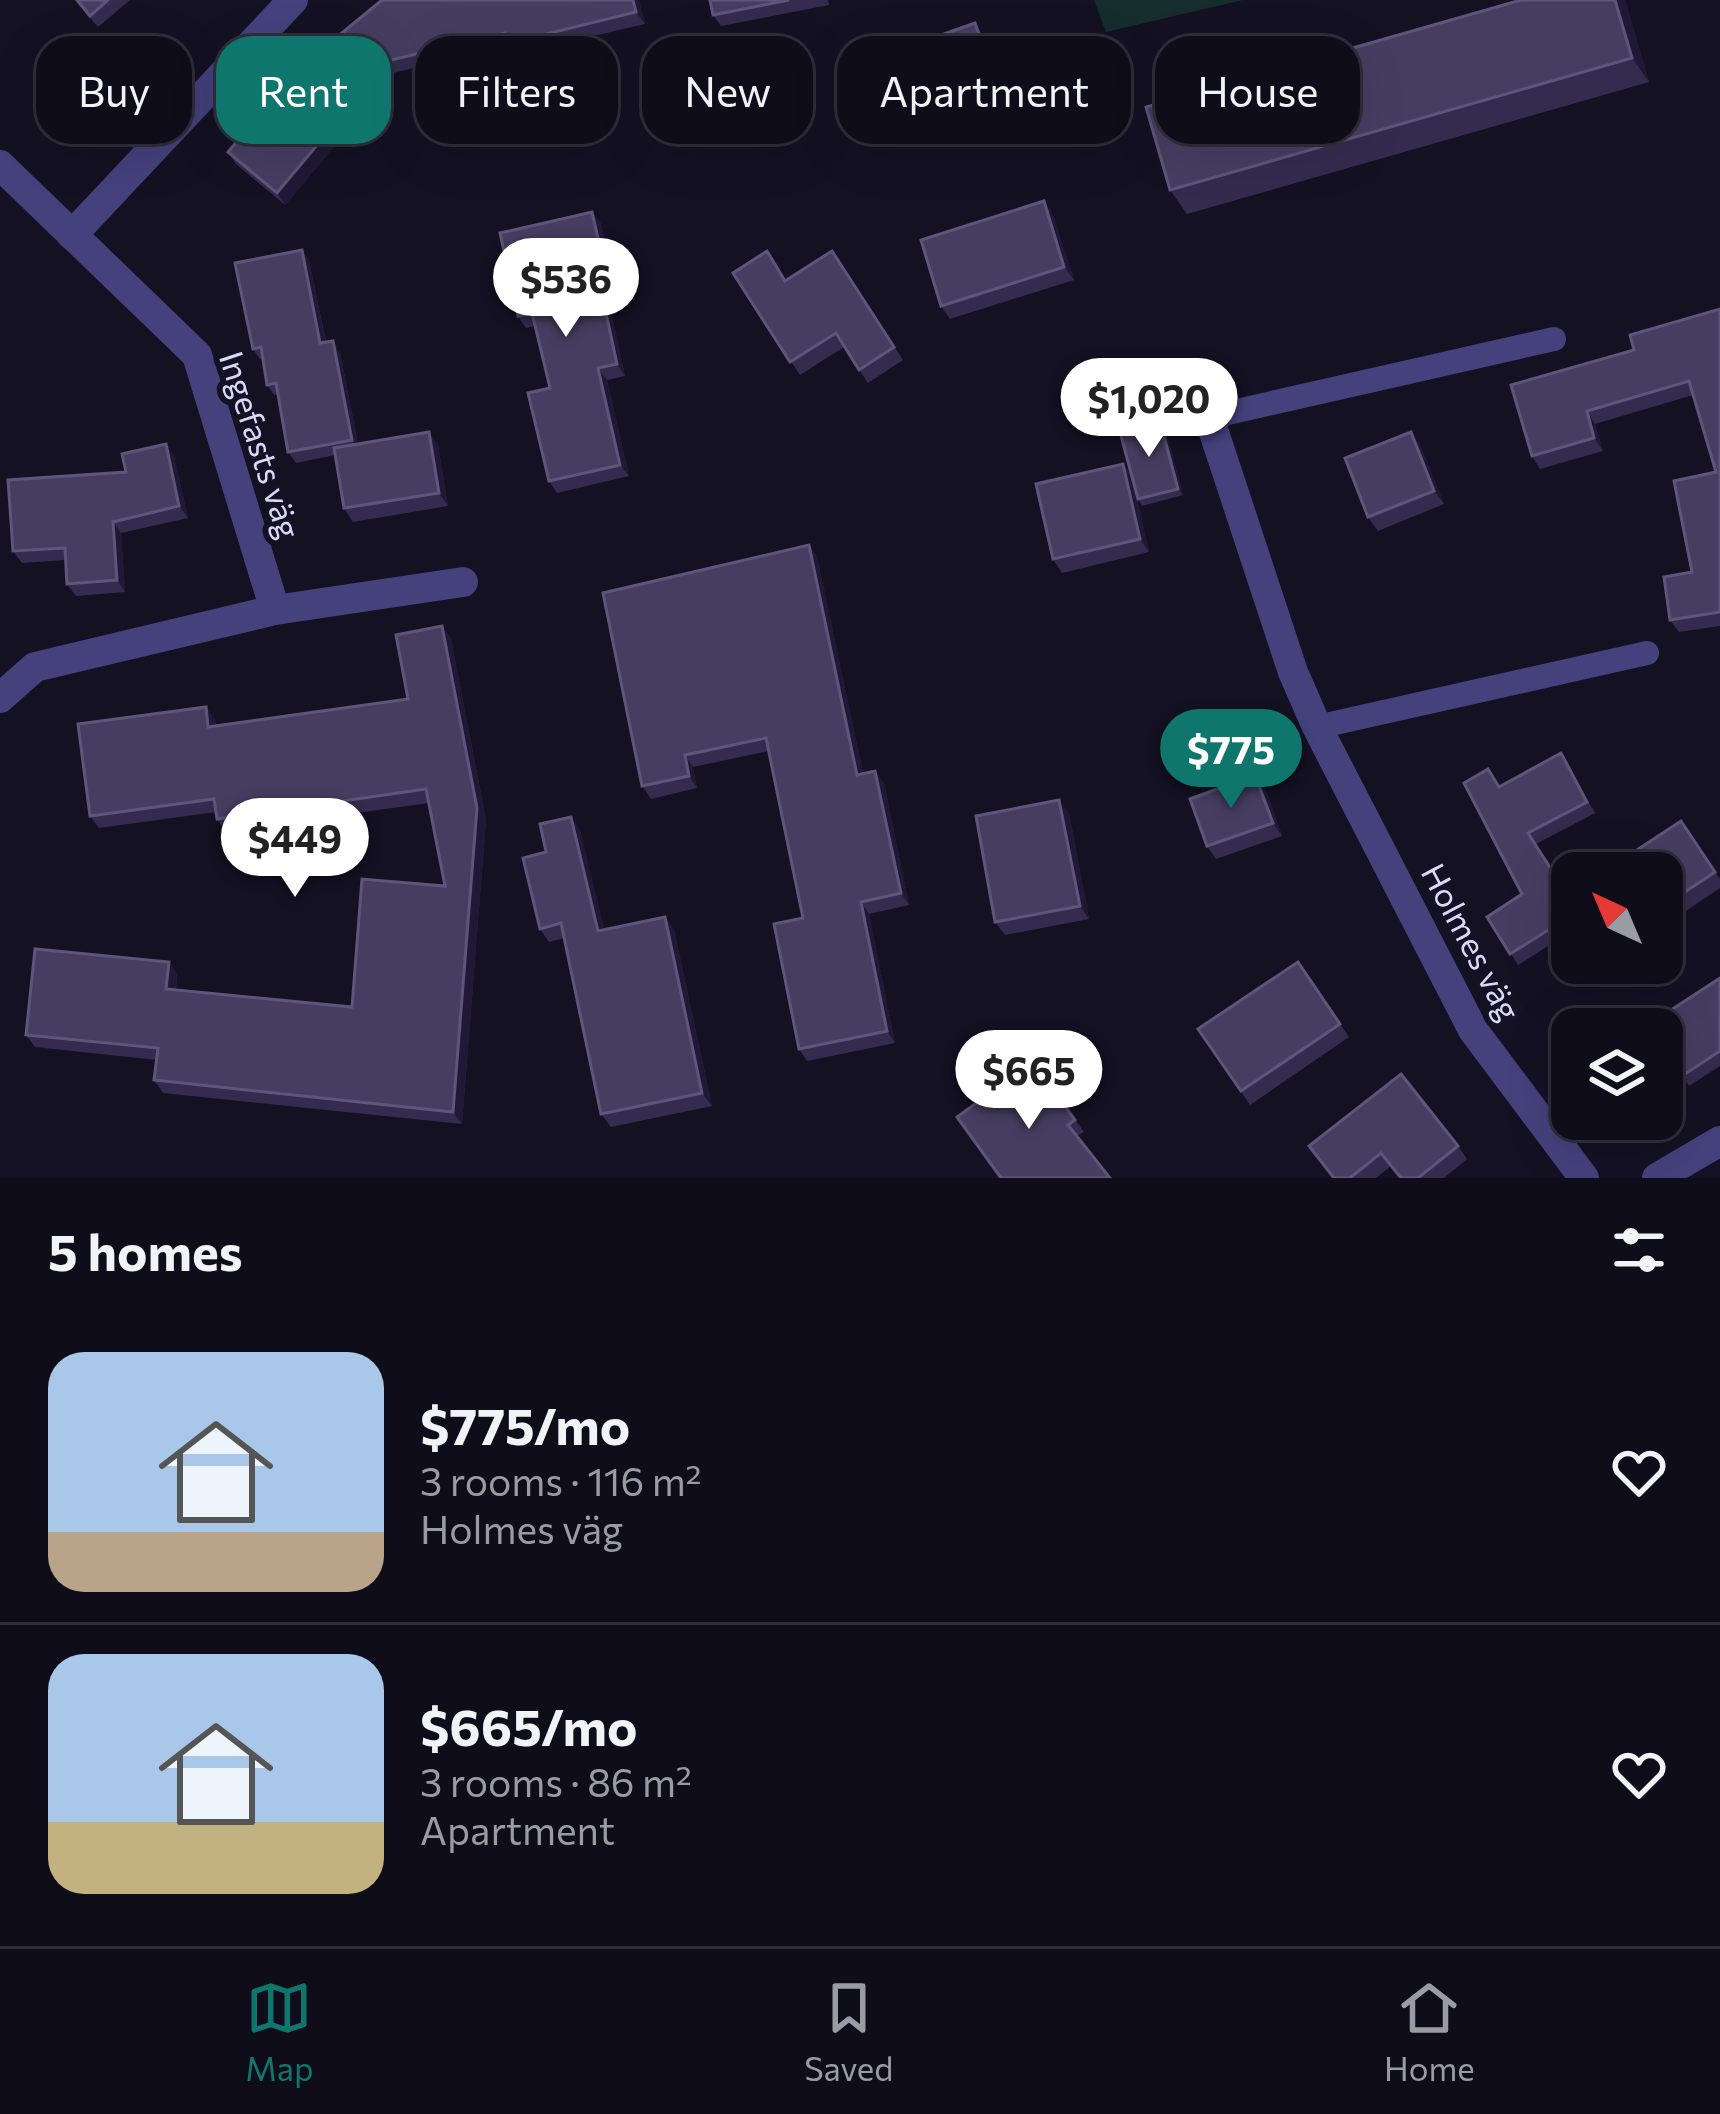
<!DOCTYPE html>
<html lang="en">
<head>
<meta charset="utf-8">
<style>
	:root { --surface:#0f0d1a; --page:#1d1b27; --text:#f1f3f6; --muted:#9b9ca2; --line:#2f2d39; --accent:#0f766e }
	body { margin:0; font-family:Commissioner,sans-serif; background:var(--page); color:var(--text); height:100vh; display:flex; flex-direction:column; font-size:45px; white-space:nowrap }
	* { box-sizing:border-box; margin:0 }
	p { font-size:39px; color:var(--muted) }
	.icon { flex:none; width:66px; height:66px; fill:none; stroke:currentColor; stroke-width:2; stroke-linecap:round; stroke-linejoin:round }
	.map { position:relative; height:1178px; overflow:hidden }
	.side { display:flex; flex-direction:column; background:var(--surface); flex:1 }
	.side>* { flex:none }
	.top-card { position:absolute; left:36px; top:36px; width:1650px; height:108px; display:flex; gap:24px }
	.needle { width:78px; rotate:316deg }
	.tools { position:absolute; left:1551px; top:852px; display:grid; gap:24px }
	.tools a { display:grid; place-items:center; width:132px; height:132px; border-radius:24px; background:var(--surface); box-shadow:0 12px 48px #0002,0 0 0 3px var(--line); font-size:60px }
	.price { position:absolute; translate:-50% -102px; padding:0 27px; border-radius:42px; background:#fff; color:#222; font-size:39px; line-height:78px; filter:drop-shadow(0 3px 6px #0008) }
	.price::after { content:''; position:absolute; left:50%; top:72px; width:36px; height:27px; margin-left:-18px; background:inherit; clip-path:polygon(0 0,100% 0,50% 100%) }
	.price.current { background:var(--accent); color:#fff }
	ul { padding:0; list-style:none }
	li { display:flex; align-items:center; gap:36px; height:300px; padding:0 48px }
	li+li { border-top:3px solid var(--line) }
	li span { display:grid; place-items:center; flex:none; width:336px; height:240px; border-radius:36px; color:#555 }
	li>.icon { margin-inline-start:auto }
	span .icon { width:144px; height:144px; fill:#fffc; stroke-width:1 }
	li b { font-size:51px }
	h2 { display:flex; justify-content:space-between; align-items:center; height:144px; padding:0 48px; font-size:51px }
	.tag { padding:0 42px; border-radius:36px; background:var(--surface); box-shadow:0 12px 48px #0002,0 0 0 3px var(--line); font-size:42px; line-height:108px }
	.tag.current { background:var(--accent); color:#fff }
	.dock { display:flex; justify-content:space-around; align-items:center; height:168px; border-top:3px solid var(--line); background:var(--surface); font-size:33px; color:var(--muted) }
	.dock a { display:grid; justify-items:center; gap:6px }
	.dock .current { color:var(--accent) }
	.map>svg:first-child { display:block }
	.green { fill:#152d2c }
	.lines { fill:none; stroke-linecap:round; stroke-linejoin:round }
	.lane { stroke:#44417d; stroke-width:24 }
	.street { stroke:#44417d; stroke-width:30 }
	.wall { fill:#342c4f }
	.shaded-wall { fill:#1f1936 }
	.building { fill:#463e61; stroke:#5d567a; stroke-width:3 }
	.labels { text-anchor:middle; stroke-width:12; stroke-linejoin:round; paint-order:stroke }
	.street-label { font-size:33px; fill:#dcd8fb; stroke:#141123 }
</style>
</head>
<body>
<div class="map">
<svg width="1720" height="1178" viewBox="0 0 1720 1178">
	<rect width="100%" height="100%" fill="#141123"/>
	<polygon class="green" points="1094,0 1243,0 1106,32"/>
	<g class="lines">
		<g class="lane">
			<polyline points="1210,417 1554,339"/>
			<polyline points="1317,727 1647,653"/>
		</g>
		<g class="street">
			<polyline points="0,165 197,355 275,610"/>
			<polyline points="72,235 293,0"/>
			<polyline points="1199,387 1293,672 1317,727 1473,1030 1584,1178"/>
			<polyline points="0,698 35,667 275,610 463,582"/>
			<polyline points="1657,1178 1720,1141"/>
		</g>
	</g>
	<g class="wall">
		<polygon points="75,0 130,0 98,27"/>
		<polygon points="639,0 645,24 550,46 553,59 520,68 511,57 508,46 380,76 394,96 336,144 285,205 236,164 228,152 279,92 276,87"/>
		<polygon points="710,0 828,0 829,5 721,26 713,15"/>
		<polygon points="1625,0 1649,82 1187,214 1170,190"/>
		<polygon points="975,23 984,36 1011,111 922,144 913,130"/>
		<polygon points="1044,201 1053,215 1074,280 950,319 941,306"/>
		<polygon points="592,212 601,224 613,276 604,278 625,376 607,380 629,476 557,493 549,481 550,388 535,326 526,328 518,316"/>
		<polygon points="832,251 903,360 868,383 844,347 800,375 733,273 786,280"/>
		<polygon points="309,260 326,342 333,341 340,352 358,444 438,445 448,506 353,522 344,508 335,455 296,463 288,452 278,394 274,395 267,385 263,359 260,359 253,349"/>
		<polygon points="1720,309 1720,626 1679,632 1670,620 1692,572 1716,472 1693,395 1595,424 1603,451 1540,469 1532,456 1634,350"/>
		<polygon points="1160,421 1165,428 1183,495 1142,506 1138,499 1134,486 1149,552 1062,573 1053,559 1123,464 1132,477"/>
		<polygon points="1420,445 1444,504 1378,531 1368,517"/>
		<polygon points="174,456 188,518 121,533 125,592 76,596 67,584 66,560 22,563 13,551 126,472"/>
		<polygon points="809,545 817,557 863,773 884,783 909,905 869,914 895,1043 807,1061 799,1049 803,918 769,751 693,767 697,788 651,799 642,786"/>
		<polygon points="442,626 451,639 486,820 462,1124 163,1093 154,1080 157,1060 35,1047 26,1035 169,962 177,975 176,990 352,1007 445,886 429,803 225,831 217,819 216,812 99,828 90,816 215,719 216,726 408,699"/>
		<polygon points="1561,753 1595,813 1536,844 1572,901 1572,931 1518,965 1487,917 1522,894 1499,786"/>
		<polygon points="1265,788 1282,836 1216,859 1207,846"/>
		<polygon points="1069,813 1089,919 1005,935 995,922"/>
		<polygon points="1681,821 1720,879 1720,888 1662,927 1662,873"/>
		<polygon points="580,830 604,930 665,917 674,930 712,1106 611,1127 601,1114 564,938 549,942 540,929 546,852"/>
		<polygon points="1298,962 1349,1037 1250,1105 1198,1029"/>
		<polygon points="1720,978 1720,1066 1689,1086 1662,1046"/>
		<polygon points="1033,1062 1084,1132 1000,1178"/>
		<polygon points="1309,1146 1458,1146 1467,1159 1444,1178 1400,1178 1391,1166 1376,1178 1333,1178"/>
	</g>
	<g class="shaded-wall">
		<polygon points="633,0 639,0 645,24 636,12"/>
		<polygon points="1615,0 1625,0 1649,82 1632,58"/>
		<polygon points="975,23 984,36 1011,111 1002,98"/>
		<polygon points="542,35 550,46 553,59 545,47"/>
		<polygon points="328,132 336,144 285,205 277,193"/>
		<polygon points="1044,201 1053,215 1074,280 1064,267"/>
		<polygon points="592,212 601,224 613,276 604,264"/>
		<polygon points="302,250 309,260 328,354 320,343"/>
		<polygon points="596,266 604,278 625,376 617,364"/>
		<polygon points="333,341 340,352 359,451 352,440"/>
		<polygon points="598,368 607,380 629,476 620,465"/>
		<polygon points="1587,411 1595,424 1603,451 1594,438"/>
		<polygon points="1160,421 1165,428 1183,495 1178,489"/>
		<polygon points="429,432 438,445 448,506 439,493"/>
		<polygon points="1411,432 1420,445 1444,504 1434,491"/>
		<polygon points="166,444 174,456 188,518 179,506"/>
		<polygon points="1123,464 1132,478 1149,552 1140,539"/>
		<polygon points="113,522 121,533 125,592 117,580"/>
		<polygon points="809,545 817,557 866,787 857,775"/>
		<polygon points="442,626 451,639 486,820 462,1124 453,1112"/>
		<polygon points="206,707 215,719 217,739 208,727"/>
		<polygon points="685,755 693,767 697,788 689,776"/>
		<polygon points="875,771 884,783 909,905 901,893"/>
		<polygon points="1255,775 1265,788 1282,836 1273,823"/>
		<polygon points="1059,800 1069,813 1089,919 1080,906"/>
		<polygon points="571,817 580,830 608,944 598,931"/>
		<polygon points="861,902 869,914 895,1043 887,1031"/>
		<polygon points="665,917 674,930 712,1106 702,1093"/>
		<polygon points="169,962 177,975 174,1001 166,989"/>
	</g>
	<g class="building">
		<polygon points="77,0 108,0 90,16"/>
		<polygon points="382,0 633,0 636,12 542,35 545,47 511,57 505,33 370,65 386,84 328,132 277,193 228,152 284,85 276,87"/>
		<polygon points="710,0 789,0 713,15"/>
		<polygon points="1521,0 1615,0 1632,58 1170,190 1146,107"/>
		<polygon points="975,23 1002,98 913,130 885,55"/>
		<polygon points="1044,201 1064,267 941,306 921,240"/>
		<polygon points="592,212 604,264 596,266 617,364 598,368 620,465 549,481 528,393 550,388 532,313 518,316 500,233"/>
		<polygon points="302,250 320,343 333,341 352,440 288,452 276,383 267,385 261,347 253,349 235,263"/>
		<polygon points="767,251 785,281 832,251 894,347 859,370 836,333 790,362 733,273"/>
		<polygon points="1720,309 1720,612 1670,620 1664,577 1692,572 1674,481 1716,472 1689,381 1587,411 1594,438 1532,456 1511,385 1634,350 1630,335"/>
		<polygon points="1160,421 1178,489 1138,499 1120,432"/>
		<polygon points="429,432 439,493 344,508 334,448"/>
		<polygon points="1411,432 1434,491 1368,517 1345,458"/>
		<polygon points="166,444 179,506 113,522 117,580 67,584 65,548 13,551 8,480 126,472 122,454"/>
		<polygon points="1123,464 1140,539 1053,559 1036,484"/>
		<polygon points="809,545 857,775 875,771 901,893 861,902 887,1031 799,1049 774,924 803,918 766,738 685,755 689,776 642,786 603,593"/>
		<polygon points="442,626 477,808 453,1112 154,1080 158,1048 26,1035 35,949 169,962 166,989 352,1007 362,879 445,886 426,789 217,819 214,799 90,816 78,724 206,707 208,727 408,699 396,635"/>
		<polygon points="1561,753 1587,802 1528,833 1572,902 1572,915 1510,954 1487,917 1522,894 1464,783 1488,769 1499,787"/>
		<polygon points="1255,775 1273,823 1207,846 1190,799"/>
		<polygon points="1059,800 1080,906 995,922 976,816"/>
		<polygon points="571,817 598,931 665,917 702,1093 601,1114 561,923 540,929 523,858 546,852 540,824"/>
		<polygon points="1681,821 1715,872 1662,907 1662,873 1602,873"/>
		<polygon points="1298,962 1340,1024 1241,1091 1198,1029"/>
		<polygon points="1720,978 1720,1051 1682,1076 1662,1046 1662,1029 1651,1029 1648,1025"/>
		<polygon points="1033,1062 1075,1120 1068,1125 1110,1178 1001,1178 957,1117"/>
		<polygon points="1401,1074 1458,1146 1418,1178 1401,1178 1381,1153 1350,1178 1334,1178 1309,1146"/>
	</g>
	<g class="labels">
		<g class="street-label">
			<text transform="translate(260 445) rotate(72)" y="12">Ingefasts väg</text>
			<text transform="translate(1471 942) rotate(62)" y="12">Holmes väg</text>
		</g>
	</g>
</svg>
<div class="tools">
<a><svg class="needle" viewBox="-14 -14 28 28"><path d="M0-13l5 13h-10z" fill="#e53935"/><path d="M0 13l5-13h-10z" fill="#9b9ca2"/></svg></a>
<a><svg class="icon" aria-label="layers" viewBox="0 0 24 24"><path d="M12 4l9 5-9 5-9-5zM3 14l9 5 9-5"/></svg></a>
</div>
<b class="price" style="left:566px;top:340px">$536</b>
<b class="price" style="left:1149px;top:460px">$1,020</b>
<b class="price current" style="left:1231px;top:811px">$775</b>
<b class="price" style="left:295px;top:900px">$449</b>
<b class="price" style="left:1029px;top:1132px">$665</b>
<div class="top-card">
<a class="tag">Buy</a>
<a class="tag current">Rent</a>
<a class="tag">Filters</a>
<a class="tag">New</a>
<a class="tag">Apartment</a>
<a class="tag">House</a>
</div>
</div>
<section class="side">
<h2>5 homes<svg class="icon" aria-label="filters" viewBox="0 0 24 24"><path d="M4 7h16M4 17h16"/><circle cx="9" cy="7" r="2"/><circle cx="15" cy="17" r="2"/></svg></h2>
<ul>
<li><span style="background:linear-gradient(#a9c7e8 75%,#b9a48a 0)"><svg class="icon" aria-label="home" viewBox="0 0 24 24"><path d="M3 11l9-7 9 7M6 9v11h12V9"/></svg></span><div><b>$775/mo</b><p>3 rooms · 116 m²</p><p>Holmes väg</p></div><svg class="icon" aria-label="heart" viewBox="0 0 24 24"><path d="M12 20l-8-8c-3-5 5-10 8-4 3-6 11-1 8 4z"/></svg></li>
<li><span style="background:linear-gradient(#a9c7e8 70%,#c2b280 0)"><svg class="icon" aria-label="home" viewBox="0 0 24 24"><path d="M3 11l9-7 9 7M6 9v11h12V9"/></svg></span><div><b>$665/mo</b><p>3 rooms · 86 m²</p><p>Apartment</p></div><svg class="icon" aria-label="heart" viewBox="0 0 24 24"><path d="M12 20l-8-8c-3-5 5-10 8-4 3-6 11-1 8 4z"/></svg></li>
</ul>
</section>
<nav class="dock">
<a class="current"><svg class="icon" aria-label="map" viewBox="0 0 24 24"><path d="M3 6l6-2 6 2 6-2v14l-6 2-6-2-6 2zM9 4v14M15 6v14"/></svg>Map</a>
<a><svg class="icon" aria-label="saved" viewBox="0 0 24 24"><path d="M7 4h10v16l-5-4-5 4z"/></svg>Saved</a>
<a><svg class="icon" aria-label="home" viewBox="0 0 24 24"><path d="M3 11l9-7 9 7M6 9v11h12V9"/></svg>Home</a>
</nav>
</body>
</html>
